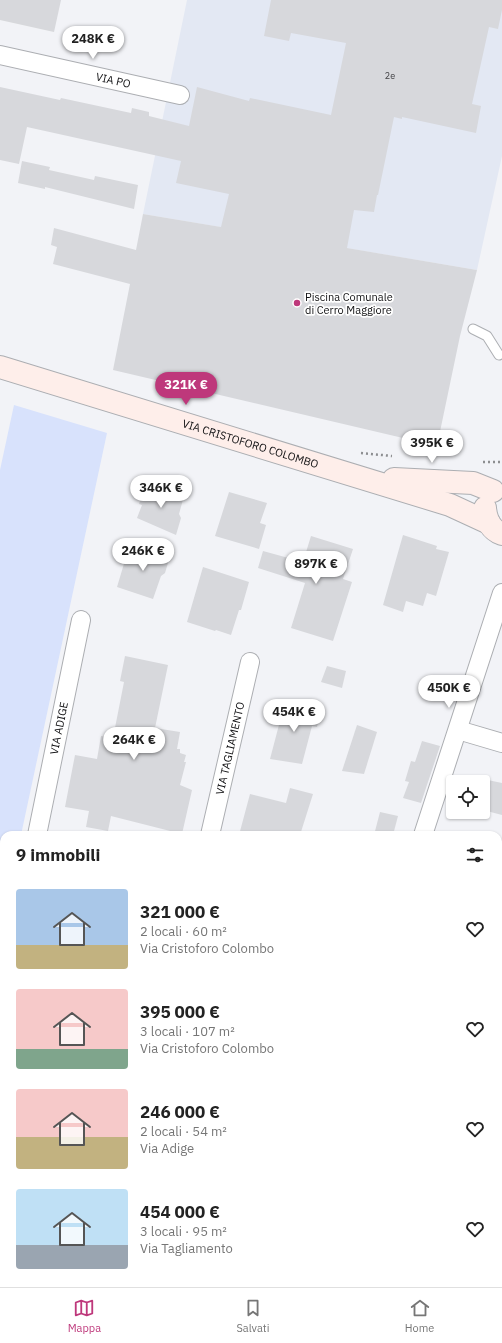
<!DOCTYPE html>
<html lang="it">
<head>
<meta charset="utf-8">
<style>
	:root { --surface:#fff; --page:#f6f6f6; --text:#222; --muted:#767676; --line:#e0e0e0; --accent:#be387b }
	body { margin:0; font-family:"IBM Plex Sans",sans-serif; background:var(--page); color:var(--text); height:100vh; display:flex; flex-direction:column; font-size:15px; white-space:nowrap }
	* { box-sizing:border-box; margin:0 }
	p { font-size:13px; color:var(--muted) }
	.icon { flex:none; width:22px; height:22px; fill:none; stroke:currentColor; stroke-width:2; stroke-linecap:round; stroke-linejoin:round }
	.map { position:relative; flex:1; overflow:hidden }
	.panel { position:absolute; left:0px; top:831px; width:502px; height:456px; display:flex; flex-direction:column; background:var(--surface); border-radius:12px 12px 0 0; box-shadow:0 1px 3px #0004 }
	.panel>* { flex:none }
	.buttons { position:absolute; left:446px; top:775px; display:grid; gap:8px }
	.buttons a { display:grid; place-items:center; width:44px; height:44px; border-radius:4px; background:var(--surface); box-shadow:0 1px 3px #0004; font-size:20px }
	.price { position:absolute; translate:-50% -34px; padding:0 9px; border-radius:14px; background:#fff; color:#222; font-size:13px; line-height:26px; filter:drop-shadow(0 1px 2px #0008) }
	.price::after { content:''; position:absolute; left:50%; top:24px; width:12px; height:9px; margin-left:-6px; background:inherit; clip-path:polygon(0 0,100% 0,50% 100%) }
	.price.active { background:var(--accent); color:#fff }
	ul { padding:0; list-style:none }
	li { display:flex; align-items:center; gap:12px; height:100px; padding:0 16px }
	li span { display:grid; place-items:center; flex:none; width:112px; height:80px; border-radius:4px; color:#555 }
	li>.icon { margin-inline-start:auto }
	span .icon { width:48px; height:48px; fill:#fffc; stroke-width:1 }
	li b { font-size:17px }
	h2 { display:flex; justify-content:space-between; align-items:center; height:48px; padding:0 16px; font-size:17px }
	.menu { display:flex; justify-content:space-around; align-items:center; height:56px; border-top:1px solid var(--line); background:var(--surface); font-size:11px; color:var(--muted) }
	.menu a { display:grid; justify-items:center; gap:2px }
	.menu .active { color:var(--accent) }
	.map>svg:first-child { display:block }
	.built { fill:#e3e8f3 }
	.green { fill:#d8e2fc }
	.building { fill:#d7d8dc }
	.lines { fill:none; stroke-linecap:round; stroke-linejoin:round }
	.lane-casing { stroke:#acaeb2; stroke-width:11 }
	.street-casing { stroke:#acaeb2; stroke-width:20 }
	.secondary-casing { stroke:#acaeb2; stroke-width:24 }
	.path { stroke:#8d8e91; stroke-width:2.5; stroke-dasharray:2 3; stroke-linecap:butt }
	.lane { stroke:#fff; stroke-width:9 }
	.street { stroke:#fff; stroke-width:18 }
	.secondary { stroke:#feeeea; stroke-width:22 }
	.poi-dot { fill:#be387b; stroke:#fff; stroke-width:1.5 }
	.labels { text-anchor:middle; stroke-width:3.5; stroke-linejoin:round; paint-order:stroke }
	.number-label { font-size:9px; fill:#414144 }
	.street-label { font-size:11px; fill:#0f0f11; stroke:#fff }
	.poi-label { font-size:11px; fill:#0f0f11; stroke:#fff; text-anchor:start }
</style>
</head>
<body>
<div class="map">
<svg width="502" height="1287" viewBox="0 0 502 1287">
	<rect width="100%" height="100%" fill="#f2f3f7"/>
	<polygon class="built" points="187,0 502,0 502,156 477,270 143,214"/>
	<polygon class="green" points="14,405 107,433 21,835 4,835 4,872 0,871 0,470"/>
	<g class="building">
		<polygon points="0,0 61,0 54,32 0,20"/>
		<polygon points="271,0 502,0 502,10 498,29 489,27 472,104 481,106 476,133 402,117 402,119 394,117 378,195 377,195 374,212 354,210 347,248 477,270 460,336 437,446 113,370 130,284 53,264 57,247 51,245 54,228 136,250 143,214 221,227 229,194 176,183 181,161 27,127 19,164 0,160 0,87 60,100 61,98 131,113 132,108 149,112 149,116 189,126 197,87 249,101 250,98 331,115 346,43 291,33 289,41 264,36"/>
		<polygon points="22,161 50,167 49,170 94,180 95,176 138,185 134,209 45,187 45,189 18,183"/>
		<polygon points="145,484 184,496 179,514 181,518 176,535 137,518 142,505 139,504"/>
		<polygon points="229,492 267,503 260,523 266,525 259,549 215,536"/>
		<polygon points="403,535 437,546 436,549 449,552 436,596 427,593 423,606 406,601 403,612 383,605"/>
		<polygon points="311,536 353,549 343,579 352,582 333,641 291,628 305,583 258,568 263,551 303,562"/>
		<polygon points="129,547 170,556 165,573 161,576 153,599 117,587"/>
		<polygon points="203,567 249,582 241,610 239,610 231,635 216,630 215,631 187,622"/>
		<polygon points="125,656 168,665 155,728 180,732 177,749 180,749 180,753 186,755 184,762 186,762 180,785 192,790 182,834 111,816 108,831 86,827 89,811 65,807 75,755 97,759 101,736 113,738 124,682 120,681"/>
		<polygon points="327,666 346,671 342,688 321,682"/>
		<polygon points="285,702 320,711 317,727 312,726 302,764 270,759"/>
		<polygon points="357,725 377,732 364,774 342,771"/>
		<polygon points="422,741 440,746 421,803 403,798 409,782 405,781 411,761 415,762"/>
		<polygon points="483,779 502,783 502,815 483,810"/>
		<polygon points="290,788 313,794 300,835 239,835 250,794 286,803"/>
		<polygon points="380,812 398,816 393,835 374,835"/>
	</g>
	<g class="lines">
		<defs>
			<polyline id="lane" points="473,329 487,336 499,355"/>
			<g id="street">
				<path id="s1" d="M0,55L180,95"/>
				<polyline points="458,730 502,743"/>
				<path id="s2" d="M37,835L81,620"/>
				<path id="s3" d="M210,835L250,662"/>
				<polyline points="423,835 502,593"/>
				<polyline points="0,892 4,893"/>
				<polyline points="0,1054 4,1055"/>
				<polyline points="498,1079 502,1080"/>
				<polyline points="275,1287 277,1283"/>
			</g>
			<g id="secondary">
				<path id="s4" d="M0,367L450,505L489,523"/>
				<polyline points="394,479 473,483 493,491"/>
				<path d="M485,508C486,520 491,530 502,534"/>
			</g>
		</defs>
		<use href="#lane" class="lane-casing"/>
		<use href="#street" class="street-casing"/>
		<use href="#secondary" class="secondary-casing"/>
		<g class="path">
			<polyline points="361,453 392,456"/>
			<polyline points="483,462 502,462"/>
		</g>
		<use href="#lane" class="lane"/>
		<use href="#street" class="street"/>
		<use href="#secondary" class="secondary"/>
	</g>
	<circle class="poi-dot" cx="297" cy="303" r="4"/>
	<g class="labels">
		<g class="number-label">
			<text x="390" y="79">2e</text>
		</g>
		<g class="street-label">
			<text dy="4" stroke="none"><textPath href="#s1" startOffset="116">VIA PO</textPath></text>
			<text dy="4" stroke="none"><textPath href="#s4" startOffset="262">VIA CRISTOFORO COLOMBO</textPath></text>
			<text dy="4" stroke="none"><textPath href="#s2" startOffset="109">VIA ADIGE</textPath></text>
			<text dy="4" stroke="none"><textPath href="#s3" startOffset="89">VIA TAGLIAMENTO</textPath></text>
		</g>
		<g class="poi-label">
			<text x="305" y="301">Piscina Comunale<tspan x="305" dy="13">di Cerro Maggiore</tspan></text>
		</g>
	</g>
</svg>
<div class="buttons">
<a><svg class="icon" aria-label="locate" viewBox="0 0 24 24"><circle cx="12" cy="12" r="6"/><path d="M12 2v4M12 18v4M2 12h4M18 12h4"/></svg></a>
</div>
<b class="price" style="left:93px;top:60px">248K €</b>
<b class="price active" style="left:186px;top:406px">321K €</b>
<b class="price" style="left:432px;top:464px">395K €</b>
<b class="price" style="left:161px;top:509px">346K €</b>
<b class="price" style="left:143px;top:572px">246K €</b>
<b class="price" style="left:316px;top:585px">897K €</b>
<b class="price" style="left:449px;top:709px">450K €</b>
<b class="price" style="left:294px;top:733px">454K €</b>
<b class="price" style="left:134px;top:761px">264K €</b>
<section class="panel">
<h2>9 immobili<svg class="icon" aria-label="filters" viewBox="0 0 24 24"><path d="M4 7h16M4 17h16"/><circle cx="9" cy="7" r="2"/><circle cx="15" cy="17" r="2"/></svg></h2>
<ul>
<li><span style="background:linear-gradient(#a9c7e8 70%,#c2b280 0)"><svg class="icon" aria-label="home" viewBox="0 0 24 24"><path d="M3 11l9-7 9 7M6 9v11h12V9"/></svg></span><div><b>321 000 €</b><p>2 locali · 60 m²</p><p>Via Cristoforo Colombo</p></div><svg class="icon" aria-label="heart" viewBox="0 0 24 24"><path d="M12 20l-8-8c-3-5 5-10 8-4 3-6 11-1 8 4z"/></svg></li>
<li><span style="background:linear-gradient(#f6c9c9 75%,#7fa58c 0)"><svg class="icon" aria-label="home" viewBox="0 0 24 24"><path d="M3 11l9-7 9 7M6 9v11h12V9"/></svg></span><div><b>395 000 €</b><p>3 locali · 107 m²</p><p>Via Cristoforo Colombo</p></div><svg class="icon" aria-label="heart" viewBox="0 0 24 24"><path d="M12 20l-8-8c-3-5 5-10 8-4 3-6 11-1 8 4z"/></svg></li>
<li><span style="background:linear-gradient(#f6c9c9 60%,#c2b280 0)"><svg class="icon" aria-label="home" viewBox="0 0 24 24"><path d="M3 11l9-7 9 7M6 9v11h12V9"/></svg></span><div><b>246 000 €</b><p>2 locali · 54 m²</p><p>Via Adige</p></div><svg class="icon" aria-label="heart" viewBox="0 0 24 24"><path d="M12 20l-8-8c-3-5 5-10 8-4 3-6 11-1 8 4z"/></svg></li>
<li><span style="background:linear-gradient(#bfe0f5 70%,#9aa5b1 0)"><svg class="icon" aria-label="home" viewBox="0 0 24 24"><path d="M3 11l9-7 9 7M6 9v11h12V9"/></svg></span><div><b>454 000 €</b><p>3 locali · 95 m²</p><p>Via Tagliamento</p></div><svg class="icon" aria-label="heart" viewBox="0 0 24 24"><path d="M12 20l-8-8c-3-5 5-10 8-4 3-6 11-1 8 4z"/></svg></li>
</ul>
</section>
</div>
<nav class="menu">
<a class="active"><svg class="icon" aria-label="map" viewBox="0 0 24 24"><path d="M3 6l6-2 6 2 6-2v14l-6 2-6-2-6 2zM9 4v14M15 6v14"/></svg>Mappa</a>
<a><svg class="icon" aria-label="saved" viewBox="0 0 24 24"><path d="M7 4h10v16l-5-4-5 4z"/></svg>Salvati</a>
<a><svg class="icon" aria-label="home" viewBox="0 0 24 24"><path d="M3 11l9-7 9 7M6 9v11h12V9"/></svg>Home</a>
</nav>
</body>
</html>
